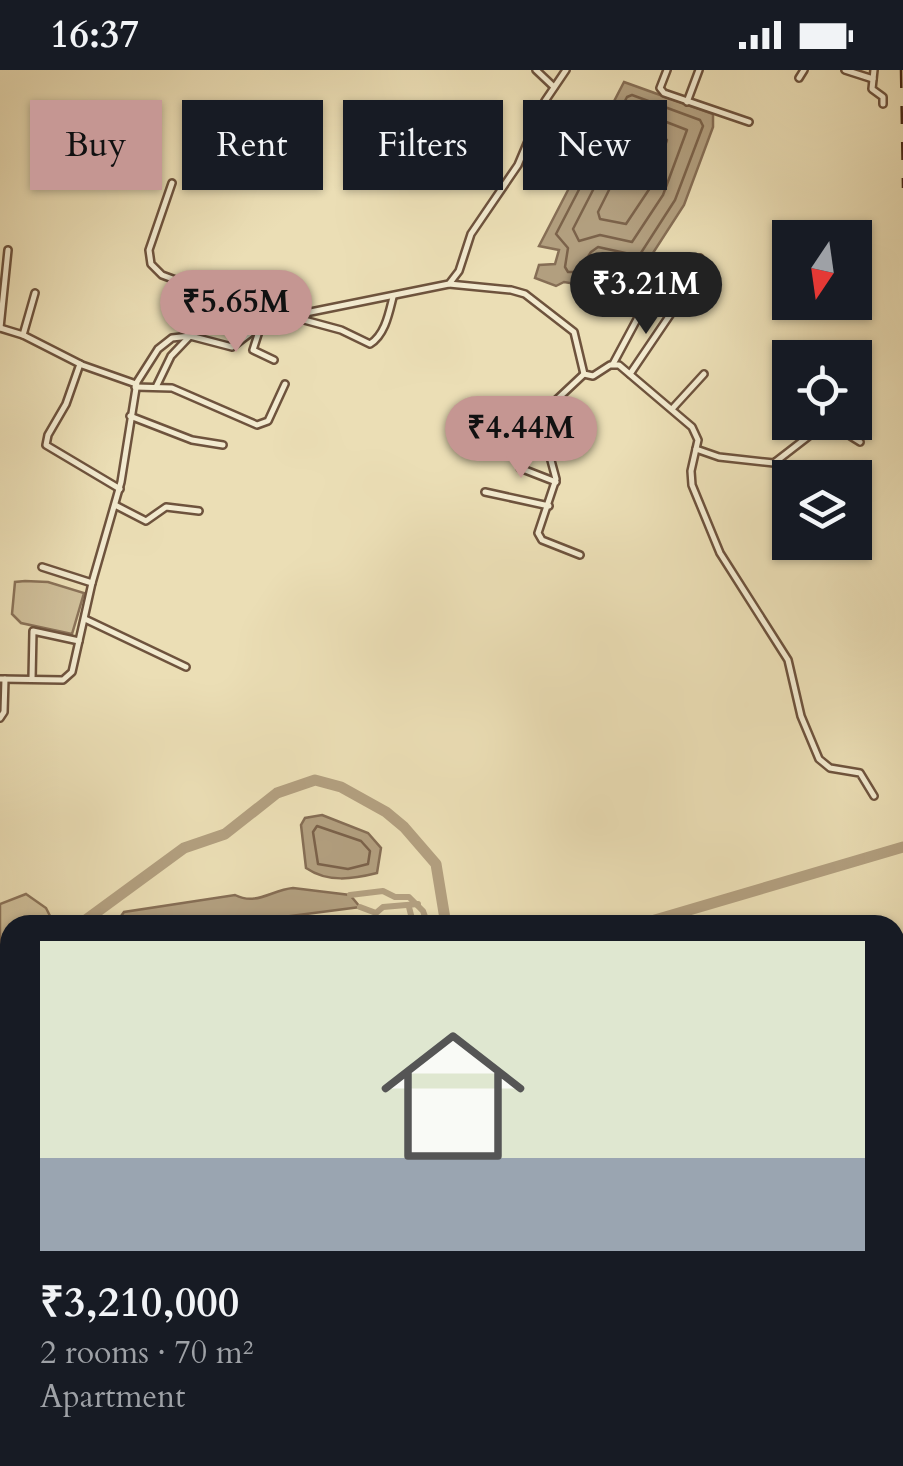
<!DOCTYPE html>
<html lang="en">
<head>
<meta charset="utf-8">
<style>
	:root { --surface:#171b24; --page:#20242c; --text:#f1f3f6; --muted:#9ea1a6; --accent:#c59692 }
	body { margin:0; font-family:Cardo,serif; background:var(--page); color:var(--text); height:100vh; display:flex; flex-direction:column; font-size:38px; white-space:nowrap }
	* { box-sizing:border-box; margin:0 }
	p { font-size:32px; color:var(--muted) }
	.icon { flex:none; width:55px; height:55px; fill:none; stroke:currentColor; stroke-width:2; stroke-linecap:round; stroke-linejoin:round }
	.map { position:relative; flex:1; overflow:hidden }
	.sheet { position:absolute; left:0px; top:845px; width:905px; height:552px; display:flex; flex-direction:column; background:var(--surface); border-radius:30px 30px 0 0; box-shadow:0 2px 8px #0004 }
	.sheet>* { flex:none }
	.guide { position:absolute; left:30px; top:30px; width:845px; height:90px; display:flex; gap:20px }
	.needle { width:65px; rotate:193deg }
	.buttons { position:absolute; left:772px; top:150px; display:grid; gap:20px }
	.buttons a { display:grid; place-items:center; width:100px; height:100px; border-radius:0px; background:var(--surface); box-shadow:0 2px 8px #0004; font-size:50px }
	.price { position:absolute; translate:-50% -85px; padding:0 22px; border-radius:35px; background:var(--accent); color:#111; font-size:32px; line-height:65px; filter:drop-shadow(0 2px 5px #0008) }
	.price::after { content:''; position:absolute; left:50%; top:60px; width:30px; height:22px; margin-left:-15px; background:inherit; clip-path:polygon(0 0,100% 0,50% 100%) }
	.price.selected { background:#222; color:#fff }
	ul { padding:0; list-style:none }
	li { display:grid; align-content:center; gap:20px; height:530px; padding:0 40px }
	li span { display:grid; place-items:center; height:310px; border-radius:0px; color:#555 }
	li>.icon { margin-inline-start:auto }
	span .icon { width:180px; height:180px; fill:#fffc; stroke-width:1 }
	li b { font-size:42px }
	.pill { padding:0 35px; border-radius:0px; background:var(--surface); box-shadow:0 2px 8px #0004; font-size:35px; line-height:90px }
	.pill.selected { background:var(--accent); color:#111 }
	.status { display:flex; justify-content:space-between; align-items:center; height:70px; padding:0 50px; background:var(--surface); direction:ltr }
	.status svg { height:28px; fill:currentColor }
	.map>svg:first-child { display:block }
	.green { fill:#cfbf9a; stroke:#8a7258; stroke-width:2.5 }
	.water { fill:#b29f7f; stroke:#866e55; stroke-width:2.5 }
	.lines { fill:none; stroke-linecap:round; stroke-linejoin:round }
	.shore { stroke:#7b624a; stroke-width:2.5 }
	.canal { stroke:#b29f7f; stroke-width:6 }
	.river { stroke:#b29f7f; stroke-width:11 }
	.minor-casing { stroke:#6e533d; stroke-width:10 }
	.primary-casing { stroke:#442515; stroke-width:12 }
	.trunk-casing { stroke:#442515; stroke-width:14 }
	.minor { stroke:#f2eacf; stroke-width:5 }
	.primary { stroke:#ebdeb5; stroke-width:8 }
	.trunk { stroke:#ebdeb5; stroke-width:9 }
	.rail { stroke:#442515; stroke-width:2.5; stroke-dasharray:18 18; stroke-linecap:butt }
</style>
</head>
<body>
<div class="status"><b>16:37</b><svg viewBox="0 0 49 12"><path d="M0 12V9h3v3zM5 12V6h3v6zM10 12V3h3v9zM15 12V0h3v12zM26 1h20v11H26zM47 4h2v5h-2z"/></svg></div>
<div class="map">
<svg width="903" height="1396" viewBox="0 0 903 1396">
	<rect width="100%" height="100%" fill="#ebdeb5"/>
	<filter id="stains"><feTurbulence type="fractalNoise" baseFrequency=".002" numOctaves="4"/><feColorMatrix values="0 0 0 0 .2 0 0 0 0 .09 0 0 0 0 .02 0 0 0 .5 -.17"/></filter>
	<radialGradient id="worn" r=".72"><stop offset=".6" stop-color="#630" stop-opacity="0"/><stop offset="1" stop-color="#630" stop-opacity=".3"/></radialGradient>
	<g class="green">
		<polygon points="25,511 48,512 84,523 72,564 21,553 12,544 15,512"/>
		<polygon points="26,824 46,838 52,850 46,855 10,855 10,877 0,883 0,834"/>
	</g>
	<g class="water">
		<polygon points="624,12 713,44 713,57 684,135 642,200 599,187 582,215 564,212 556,216 535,208 539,195 555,194 559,180 539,176"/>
		<path d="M322,745L368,763L381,778L377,803C353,809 328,813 306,798L301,755L305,748Z"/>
		<path d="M293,818L350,825L360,837L229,854L220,849L208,855H104L119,849L124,842L235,825C257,836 271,820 293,818Z"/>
	</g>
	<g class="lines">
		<g class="shore">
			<polygon points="632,25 700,50 703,56 675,130 639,186 598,177 591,182 578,202 568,202 565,197 568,178 556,164 627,27"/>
			<polygon points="638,41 687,60 663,125 632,172 600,165 579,171 573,159 633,42"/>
			<polygon points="644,59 667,70 650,118 626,154 600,149 598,142 636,66"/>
			<polygon points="317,756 361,771 370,781 368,794 348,799 318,794 313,762"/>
		</g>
		<g class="canal">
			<polyline points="350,825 383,821 395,827 409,827 423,841 428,855"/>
			<polyline points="360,837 376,843 383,837 418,834"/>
			<polyline points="409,837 412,849 418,855"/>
		</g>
		<g class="river">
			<polyline points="79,855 184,778 225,764 277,723 315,710 341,717 386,742 404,757 436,794 446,855"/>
			<polyline points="638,855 903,777"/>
			<polyline points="0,906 10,902"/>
		</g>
		<defs>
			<g id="minor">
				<polyline points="536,0 554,17"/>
				<polyline points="667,0 660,18 664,23 749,52"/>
				<polyline points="845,0 873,9"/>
				<polyline points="874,0 872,19 883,27 883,34"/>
				<polyline points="799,8 804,0"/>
				<polyline points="687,32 699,0"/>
				<polyline points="540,43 589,66"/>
				<polyline points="172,113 149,180 151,194 162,205 208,222 252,258"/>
				<polyline points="449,214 511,220 525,224 574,262 584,304 593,306 610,295 619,295 692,357 698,370 691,401 692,415 720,483 788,590 801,646 819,689 830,698 860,703 874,726"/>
				<path d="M293,247L341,260L370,274C385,265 389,243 393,227"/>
				<polyline points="261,255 253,280 274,290"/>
				<polyline points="0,258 23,265 82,295 136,314"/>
				<polyline points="0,258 8,180"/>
				<polyline points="23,265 35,223"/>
				<polyline points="80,294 66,334 48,365 46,375 120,419"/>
				<polyline points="613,294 650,225"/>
				<polyline points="630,304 693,211 700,188"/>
				<polyline points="135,317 172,318 257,355 268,351 285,314"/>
				<polyline points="156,317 171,286 190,266"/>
				<polyline points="672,339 704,304"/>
				<polyline points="130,346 192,370 223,375"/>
				<polyline points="528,351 533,372 520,398 556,412"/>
				<polyline points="828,352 860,372"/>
				<polyline points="696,379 719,387 774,393 827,352"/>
				<polyline points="485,422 549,436"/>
				<polyline points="115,435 146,451 166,437 199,441"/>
				<polyline points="580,485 542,470 538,463 556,409 542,357 551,335 584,304"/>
				<polyline points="42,497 92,513"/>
				<polyline points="85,549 186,597"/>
				<polyline points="0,609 63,610 72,602 92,513 121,412 137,312 158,279 172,268 190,266 232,277 266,251 449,214 459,201 471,164 518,95 545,31 566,0"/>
				<polyline points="32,609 33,561 79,571"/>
				<polyline points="0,648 4,642 5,609"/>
				<polyline points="0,1136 10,1136"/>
				<polyline points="895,1296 903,1300"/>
				<polyline points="0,1322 10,1325"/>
				<polyline points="83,1388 100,1396"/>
				<polyline points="511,1389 512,1388"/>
				<polyline points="476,1392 479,1388"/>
				<polyline points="18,1396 25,1388"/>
				<polyline points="39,1396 45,1388"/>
				<polyline points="256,1396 260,1388"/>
				<polyline points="266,1396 271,1388"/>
				<polyline points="420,1396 426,1388"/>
			</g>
			<polyline id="primary" points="0,1033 10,1029"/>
			<g id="trunk">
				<polyline points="0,1003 10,1016"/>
				<polyline points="698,1388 703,1396"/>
				<polyline points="711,1388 716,1396"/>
				<polyline points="725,1388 730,1396"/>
			</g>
		</defs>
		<use href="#minor" class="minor-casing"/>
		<use href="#primary" class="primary-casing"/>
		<use href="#trunk" class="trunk-casing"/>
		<use href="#minor" class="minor"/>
		<use href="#primary" class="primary"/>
		<use href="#trunk" class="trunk"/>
		<polyline class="rail" points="901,0 903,118"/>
	</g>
	<rect width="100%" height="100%" filter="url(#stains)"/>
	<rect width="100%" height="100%" fill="url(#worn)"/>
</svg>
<div class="buttons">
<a><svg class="needle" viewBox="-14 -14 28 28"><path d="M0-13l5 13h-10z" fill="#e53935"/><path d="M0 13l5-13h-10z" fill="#9ea1a6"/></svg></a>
<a><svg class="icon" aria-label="locate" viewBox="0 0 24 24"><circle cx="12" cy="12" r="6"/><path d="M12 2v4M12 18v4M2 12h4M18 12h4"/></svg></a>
<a><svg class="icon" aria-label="layers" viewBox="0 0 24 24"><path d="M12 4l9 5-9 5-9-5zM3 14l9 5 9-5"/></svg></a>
</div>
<b class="price selected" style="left:646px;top:267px">₹3.21M</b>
<b class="price" style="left:236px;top:285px">₹5.65M</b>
<b class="price" style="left:521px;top:411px">₹4.44M</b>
<div class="guide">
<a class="pill selected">Buy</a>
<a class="pill">Rent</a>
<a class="pill">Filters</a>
<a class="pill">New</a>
</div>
<section class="sheet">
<ul>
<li><span style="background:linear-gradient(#dfe7d0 70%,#9aa5b1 0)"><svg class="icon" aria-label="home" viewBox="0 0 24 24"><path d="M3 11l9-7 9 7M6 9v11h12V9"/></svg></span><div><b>₹3,210,000</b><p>2 rooms · 70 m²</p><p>Apartment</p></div></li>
</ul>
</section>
</div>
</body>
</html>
